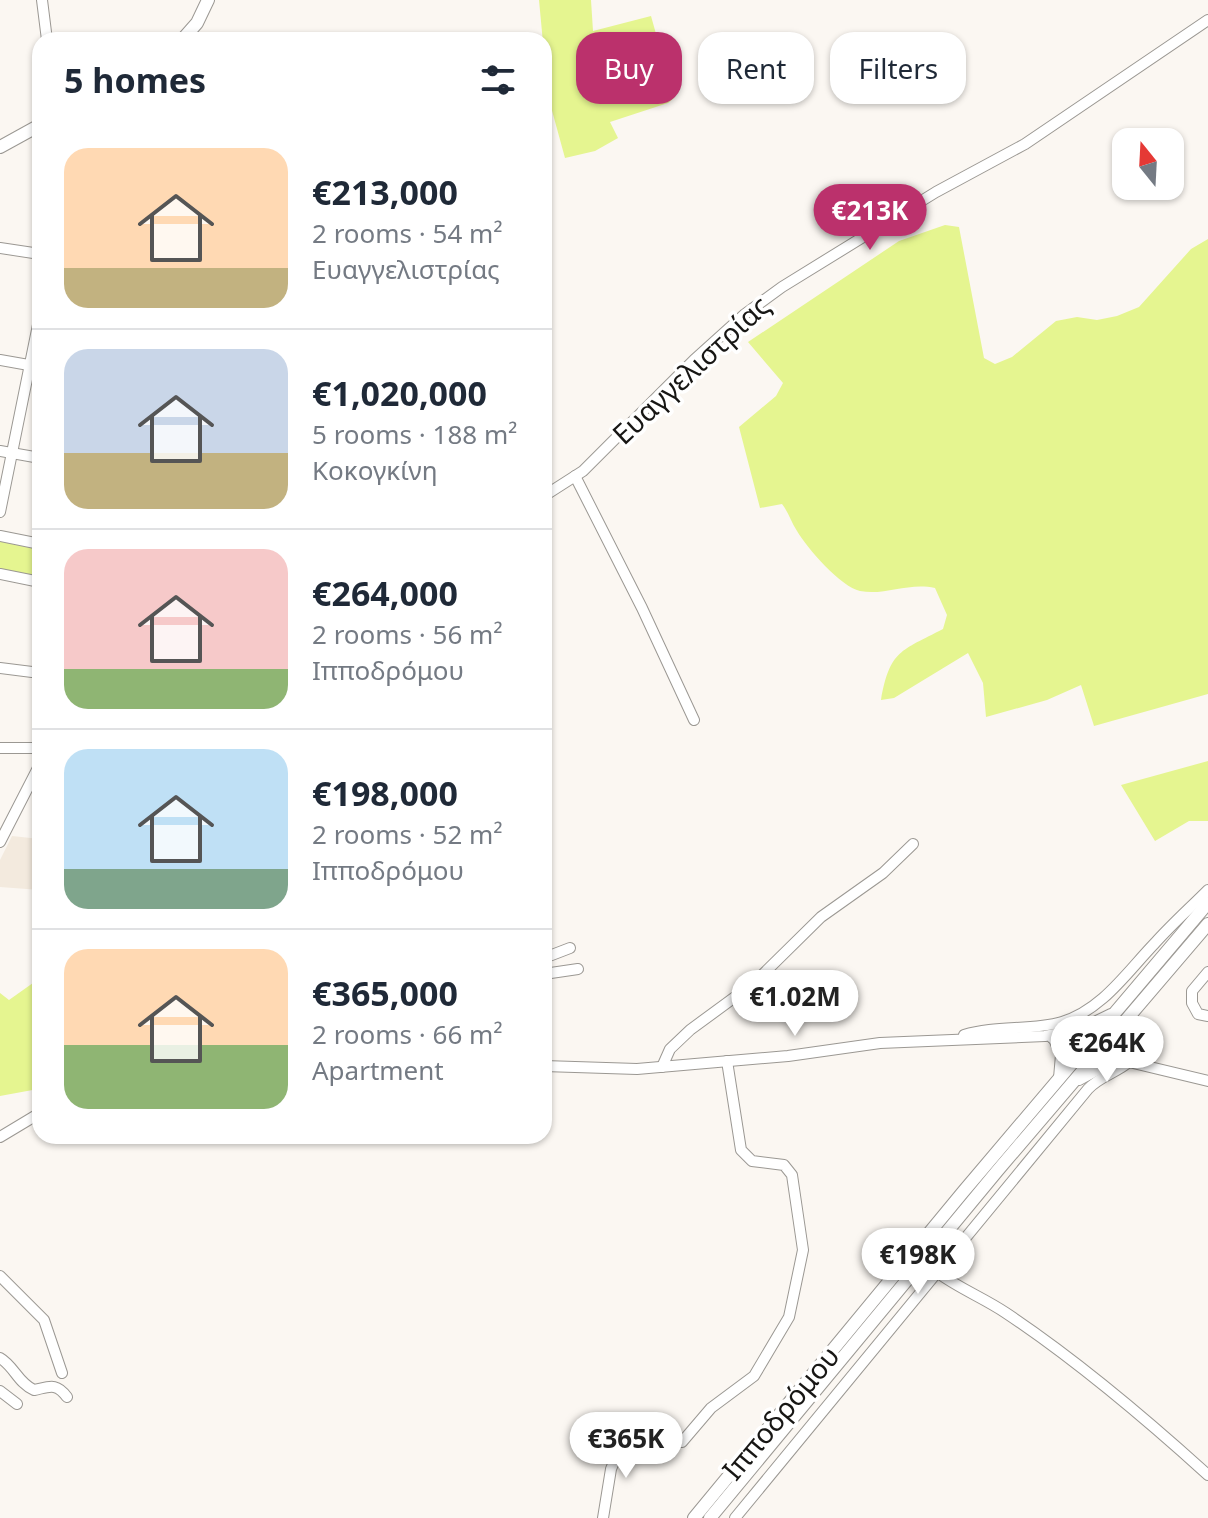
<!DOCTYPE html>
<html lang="en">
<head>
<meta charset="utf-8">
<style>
	:root { --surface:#fff; --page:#f6f6f7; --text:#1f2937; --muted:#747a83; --line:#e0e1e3; --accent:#bb316c }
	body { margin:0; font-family:"Noto Sans",sans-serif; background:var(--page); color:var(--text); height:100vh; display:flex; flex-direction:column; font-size:30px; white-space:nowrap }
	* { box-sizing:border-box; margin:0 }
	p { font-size:26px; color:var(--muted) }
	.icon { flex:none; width:44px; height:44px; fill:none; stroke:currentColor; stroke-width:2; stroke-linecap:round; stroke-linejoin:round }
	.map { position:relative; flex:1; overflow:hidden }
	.side { position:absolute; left:32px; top:32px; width:520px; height:1112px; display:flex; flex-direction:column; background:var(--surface); border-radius:24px; box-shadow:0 2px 6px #0004 }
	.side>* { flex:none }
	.guide { position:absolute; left:576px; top:32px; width:512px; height:72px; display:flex; gap:16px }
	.needle { width:52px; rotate:342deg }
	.controls { position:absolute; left:1112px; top:128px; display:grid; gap:16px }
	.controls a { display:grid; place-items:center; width:72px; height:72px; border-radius:16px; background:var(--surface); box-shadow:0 2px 6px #0004; font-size:40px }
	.price { position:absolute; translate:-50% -68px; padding:0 18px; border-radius:28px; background:#fff; color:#222; font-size:26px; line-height:52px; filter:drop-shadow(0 2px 4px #0008) }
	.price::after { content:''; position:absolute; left:50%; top:48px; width:24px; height:18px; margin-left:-12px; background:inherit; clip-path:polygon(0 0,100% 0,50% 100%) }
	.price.active { background:var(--accent); color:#fff }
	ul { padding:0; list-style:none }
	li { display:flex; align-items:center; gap:24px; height:200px; padding:0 32px }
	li+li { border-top:2px solid var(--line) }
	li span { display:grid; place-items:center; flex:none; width:224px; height:160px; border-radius:24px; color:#555 }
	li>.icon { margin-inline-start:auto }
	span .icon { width:96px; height:96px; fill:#fffc; stroke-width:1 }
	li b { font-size:34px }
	h2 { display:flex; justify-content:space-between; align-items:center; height:96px; padding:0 32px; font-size:34px }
	.tag { padding:0 28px; border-radius:24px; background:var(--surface); box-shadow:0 2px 6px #0004; font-size:28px; line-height:72px }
	.tag.active { background:var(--accent); color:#fff }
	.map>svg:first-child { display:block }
	.built { fill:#f3eade }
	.green { fill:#e5f590 }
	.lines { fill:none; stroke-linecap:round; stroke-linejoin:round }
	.minor-casing { stroke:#9b9893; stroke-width:12 }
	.major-casing { stroke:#9b9893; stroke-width:14 }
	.minor { stroke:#fff; stroke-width:10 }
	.major { stroke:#fff; stroke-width:12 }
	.labels { text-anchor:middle; stroke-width:7; stroke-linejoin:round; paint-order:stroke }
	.street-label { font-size:28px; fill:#171614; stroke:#fff }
</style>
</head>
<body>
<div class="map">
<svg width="1208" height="1518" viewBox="0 0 1208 1518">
	<rect width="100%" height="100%" fill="#fbf7f2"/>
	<polygon class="built" points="12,836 40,839 40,890 0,887 0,860"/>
	<g class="green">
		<polygon points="539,0 591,0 593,31 651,16 674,98 668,103 610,122 618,138 595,151 565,158 548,96"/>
		<path d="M945,225L959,227L984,358L995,364L1012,357L1056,321L1077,317L1097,320L1117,316L1139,307L1191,249L1208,239V694L1094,726L1081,685L1047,700L986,717L983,683L968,653L894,698L881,700C890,650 901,651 943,629L947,615L935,588C908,582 885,596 860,591C841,587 807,548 797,531C791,522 789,513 782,504L760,508L739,427L776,396L783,383L748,342L899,241Z"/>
		<polygon points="0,539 40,547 40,579 0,571"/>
		<polygon points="1208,761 1208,821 1189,821 1155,841 1121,785"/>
		<polygon points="40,978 40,1097 38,1089 0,1096 0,993 9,1000"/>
	</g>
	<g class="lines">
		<defs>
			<g id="minor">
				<polyline points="42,0 47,40"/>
				<polyline points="0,248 40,254"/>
				<polyline points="0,360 40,367"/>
				<polyline points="0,451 40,458"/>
				<polyline points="575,476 642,608 694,720"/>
				<polyline points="544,496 583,471 694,360 745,314 782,287 936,192 1025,144 1208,20"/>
				<polyline points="0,512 40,315"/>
				<polyline points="0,536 40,544"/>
				<polyline points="0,574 40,582"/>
				<polyline points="0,668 40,673"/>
				<polyline points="0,748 40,748"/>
				<polyline points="0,842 40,764"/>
				<polyline points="544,958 570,948"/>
				<polyline points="1208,972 1192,991 1192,1003 1198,1014 1208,1016"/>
				<polyline points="544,974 578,969"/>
				<polyline points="1130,1017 1126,1040 1132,1054"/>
				<polyline points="1072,1033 1108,1042 1142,1061"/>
				<path d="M964,1035C996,1025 1031,1031 1062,1022C1102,1010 1127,972 1155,943C1172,924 1190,908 1208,890"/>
				<polyline points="1052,1038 1076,1043 1129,1062 1208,1081"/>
				<polyline points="1054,1039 1061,1055 1059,1078"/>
				<polyline points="544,1066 637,1069 788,1056 880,1043 1045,1036 1080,1029 1111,1014"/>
				<polyline points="662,1067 670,1049 690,1030 754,983 821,917 883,873 913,844"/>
				<polyline points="1079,1080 1101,1068 1123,1063"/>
				<polyline points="0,1137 40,1113"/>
				<path d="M937,1272C958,1288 984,1298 1006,1313C1078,1361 1144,1417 1208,1475"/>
				<polyline points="0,1276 44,1320 62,1373"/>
				<path d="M0,1358C14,1366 18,1383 34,1390C49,1387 56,1382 67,1397"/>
				<polyline points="0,1391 17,1404"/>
				<path d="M603,1518L611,1469L626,1434C650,1432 662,1443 682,1442L711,1408L754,1376L789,1317L803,1250L792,1175L784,1165L752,1161L741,1150L727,1061"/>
				<path d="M735,1518L1088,1089C1100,1076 1116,1073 1129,1062"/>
			</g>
			<g id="major">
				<polyline points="182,40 197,23 208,0"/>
				<polyline points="0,147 40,125"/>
				<polyline points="694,1518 963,1192 1208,903"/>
				<polyline points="710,1518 998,1170 1208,924"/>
			</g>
		</defs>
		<use href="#minor" class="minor-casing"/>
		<use href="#major" class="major-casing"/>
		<use href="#minor" class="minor"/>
		<use href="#major" class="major"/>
	</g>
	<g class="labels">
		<g class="street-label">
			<text transform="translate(691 370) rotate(-43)" y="10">Ευαγγελιστρίας</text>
			<text transform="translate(781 1413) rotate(-50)" y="10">Ιπποδρόμου</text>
		</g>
	</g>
</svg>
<div class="controls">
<a><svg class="needle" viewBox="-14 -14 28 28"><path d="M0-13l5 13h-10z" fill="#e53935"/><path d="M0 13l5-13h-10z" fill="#747a83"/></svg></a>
</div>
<b class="price active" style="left:870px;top:252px">€213K</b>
<b class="price" style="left:795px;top:1038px">€1.02M</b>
<b class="price" style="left:1107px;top:1084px">€264K</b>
<b class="price" style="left:918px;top:1296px">€198K</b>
<b class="price" style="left:626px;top:1480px">€365K</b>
<div class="guide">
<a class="tag active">Buy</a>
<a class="tag">Rent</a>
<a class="tag">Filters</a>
</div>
<section class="side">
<h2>5 homes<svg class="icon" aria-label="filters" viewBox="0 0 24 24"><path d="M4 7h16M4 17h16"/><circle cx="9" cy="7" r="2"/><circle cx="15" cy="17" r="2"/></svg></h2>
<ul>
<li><span style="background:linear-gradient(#ffd9b3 75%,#c2b280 0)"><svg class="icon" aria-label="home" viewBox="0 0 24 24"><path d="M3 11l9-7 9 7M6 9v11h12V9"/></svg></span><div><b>€213,000</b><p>2 rooms · 54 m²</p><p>Ευαγγελιστρίας</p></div></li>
<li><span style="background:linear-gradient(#c9d6e8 65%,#c2b280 0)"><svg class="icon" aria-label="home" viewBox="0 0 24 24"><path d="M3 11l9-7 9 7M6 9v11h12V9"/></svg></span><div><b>€1,020,000</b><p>5 rooms · 188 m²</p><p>Κοκογκίνη</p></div></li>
<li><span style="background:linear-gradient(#f6c9c9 75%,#8fb573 0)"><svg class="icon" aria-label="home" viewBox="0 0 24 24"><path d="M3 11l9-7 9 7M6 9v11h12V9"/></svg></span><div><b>€264,000</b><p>2 rooms · 56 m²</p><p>Ιπποδρόμου</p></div></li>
<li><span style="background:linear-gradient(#bfe0f5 75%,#7fa58c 0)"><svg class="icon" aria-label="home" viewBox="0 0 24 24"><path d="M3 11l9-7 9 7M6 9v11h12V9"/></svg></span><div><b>€198,000</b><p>2 rooms · 52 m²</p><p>Ιπποδρόμου</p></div></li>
<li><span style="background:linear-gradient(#ffd9b3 60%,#8fb573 0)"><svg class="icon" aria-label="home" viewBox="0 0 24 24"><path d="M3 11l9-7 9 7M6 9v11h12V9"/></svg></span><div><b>€365,000</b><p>2 rooms · 66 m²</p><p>Apartment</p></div></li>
</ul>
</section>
</div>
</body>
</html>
